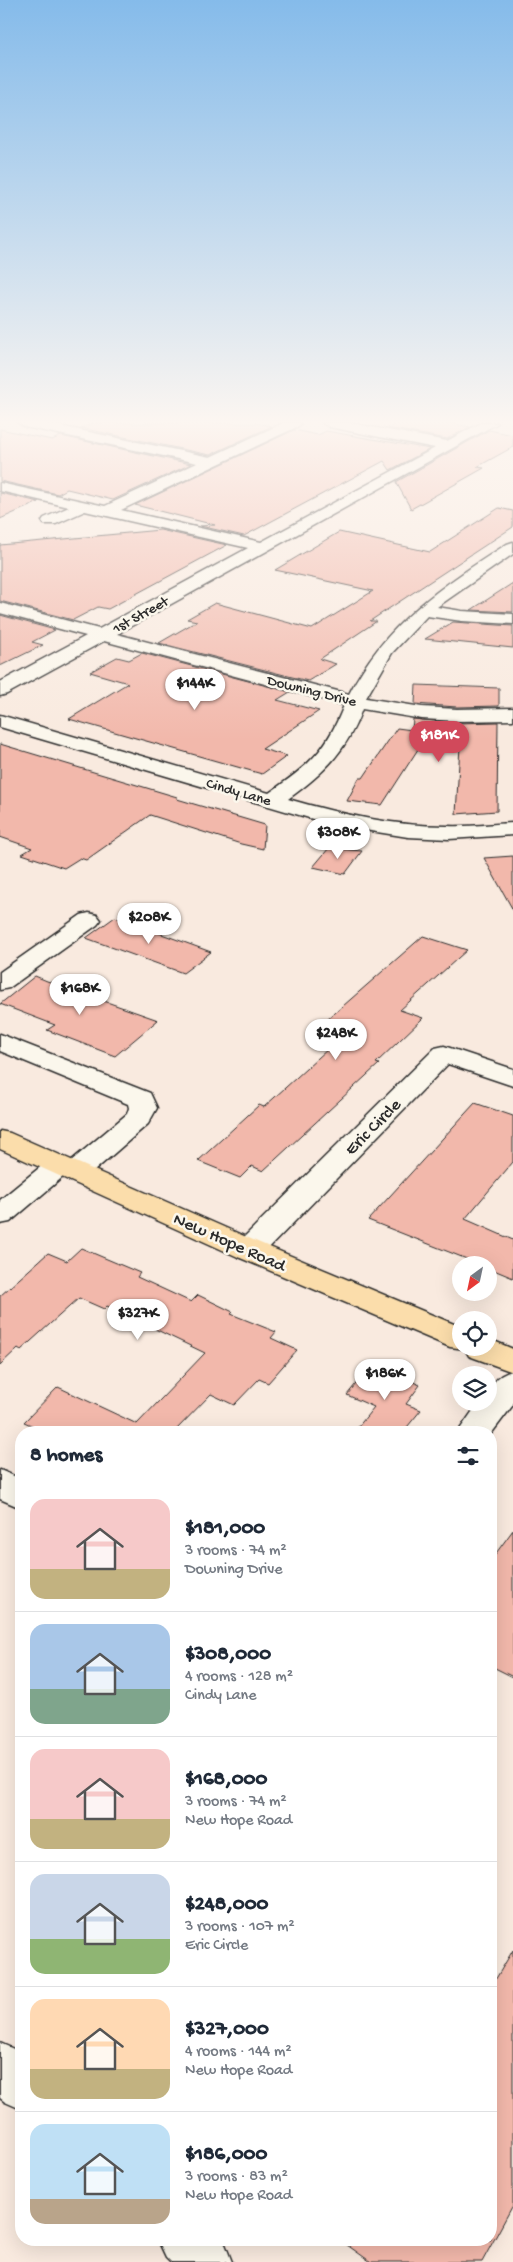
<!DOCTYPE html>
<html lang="en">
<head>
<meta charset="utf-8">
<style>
	:root { --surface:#fff; --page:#f2f2f3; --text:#1f2937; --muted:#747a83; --line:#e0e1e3; --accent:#d1495b }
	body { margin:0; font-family:"Gochi Hand",sans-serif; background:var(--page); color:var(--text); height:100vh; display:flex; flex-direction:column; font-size:19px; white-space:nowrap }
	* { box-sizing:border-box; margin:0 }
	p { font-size:16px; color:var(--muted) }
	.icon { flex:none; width:28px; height:28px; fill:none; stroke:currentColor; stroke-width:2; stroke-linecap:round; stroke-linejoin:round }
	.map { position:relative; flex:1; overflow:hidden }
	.side { position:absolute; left:15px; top:1426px; width:482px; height:820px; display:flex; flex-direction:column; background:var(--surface); border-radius:20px; box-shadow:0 5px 20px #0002 }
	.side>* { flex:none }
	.needle { width:32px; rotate:213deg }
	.tools { position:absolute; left:452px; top:1256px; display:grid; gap:10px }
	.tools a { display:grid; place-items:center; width:45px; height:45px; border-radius:50%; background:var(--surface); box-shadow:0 5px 20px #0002; font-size:25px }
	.price { position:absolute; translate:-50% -42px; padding:0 11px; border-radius:18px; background:#fff; color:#222; font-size:16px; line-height:32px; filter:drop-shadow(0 1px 2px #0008) }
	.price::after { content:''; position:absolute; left:50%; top:30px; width:15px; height:11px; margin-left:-8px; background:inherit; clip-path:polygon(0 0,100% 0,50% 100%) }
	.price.current { background:var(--accent); color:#fff }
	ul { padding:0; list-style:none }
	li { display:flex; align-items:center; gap:15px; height:125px; padding:0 15px }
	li+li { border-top:1px solid var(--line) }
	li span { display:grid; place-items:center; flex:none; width:140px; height:100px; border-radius:15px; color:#555 }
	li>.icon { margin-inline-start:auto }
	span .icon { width:60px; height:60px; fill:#fffc; stroke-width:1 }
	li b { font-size:21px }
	h2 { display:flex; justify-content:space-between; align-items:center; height:60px; padding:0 15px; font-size:21px }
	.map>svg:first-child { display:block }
	.building { fill:#f2b8ab; stroke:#2b2b2b }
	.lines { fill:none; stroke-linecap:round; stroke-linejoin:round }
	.minor-casing { stroke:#2b2b2b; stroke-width:3 }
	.major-casing { stroke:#2b2b2b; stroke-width:3 }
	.minor { fill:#fbf7ec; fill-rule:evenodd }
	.major { fill:#fbddab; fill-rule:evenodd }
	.labels { text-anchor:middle; stroke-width:5; stroke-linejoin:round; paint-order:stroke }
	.far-street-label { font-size:15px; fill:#2b2b2b; stroke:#fbf7ec }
	.street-label { font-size:18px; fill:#2b2b2b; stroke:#fbf7ec }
</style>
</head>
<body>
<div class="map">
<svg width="513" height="2262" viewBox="0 0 513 2262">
	<rect width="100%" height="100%" fill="#f9eadf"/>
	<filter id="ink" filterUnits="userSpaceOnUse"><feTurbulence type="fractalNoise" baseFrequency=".02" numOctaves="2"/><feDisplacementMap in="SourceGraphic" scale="10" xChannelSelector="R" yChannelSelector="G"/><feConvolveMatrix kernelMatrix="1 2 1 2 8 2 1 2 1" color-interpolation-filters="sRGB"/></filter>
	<g filter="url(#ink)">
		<g class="building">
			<polygon points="94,423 256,423 272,426 210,455 81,428"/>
			<polygon points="398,423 450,423 470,427 447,439 388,428"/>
			<polygon points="0,429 52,440 61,436 191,464 113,500 67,489 58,494 0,481"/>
			<polygon points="294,430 318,435 326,431 430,449 390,470 384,461 244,536 200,526 215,525 135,505"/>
			<polygon points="489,430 513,435 513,447 477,467 484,468 411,509 396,482"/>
			<polygon points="0,493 39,502 0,519"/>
			<polygon points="499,508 513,511 513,527 370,621 377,621 320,659 336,664 308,681 159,643 197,621 187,619 215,603 312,629 373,591 275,570 339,532 430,552"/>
			<polygon points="160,530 227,545 108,609 98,607 73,620 0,601 0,545"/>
			<polygon points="513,583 513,612 471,610"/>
			<polygon points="0,615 55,630 32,642 43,645 0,666"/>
			<polygon points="453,622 513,626 513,648 425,639"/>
			<polygon points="142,653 290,692 277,700 319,711 262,749 287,756 262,774 69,719 128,683 90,672 117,657 129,660"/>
			<polygon points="416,685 499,688 499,706 457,707 415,704"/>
			<polygon points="413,719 457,723 498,722 497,811 456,814 460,746 422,743 382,805 347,801 359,778 363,778 397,728 412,730"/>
			<polygon points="0,744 177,797 177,799 265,825 263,849 241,844 150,815 86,860 80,858 64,868 22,854 32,848 0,837"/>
			<polygon points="329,848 362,851 345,874 313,867"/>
			<polygon points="513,856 513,910 484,858"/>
			<polygon points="115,917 211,952 183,973 86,938"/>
			<polygon points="423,936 467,950 400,1010 423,1018 376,1063 379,1064 263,1171 252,1166 240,1178 198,1161 259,1105 264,1107 350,1029 327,1020"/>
			<polygon points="35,976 47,981 158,1020 115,1056 47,1030 55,1025 0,1004"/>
			<polygon points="475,1103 513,1116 513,1162 465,1219 513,1240 513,1278 489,1268 489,1265 482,1265 368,1220"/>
			<polygon points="81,1248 140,1273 137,1277 191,1302 198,1295 233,1312 231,1314 276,1332 271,1338 297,1350 268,1383 259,1379 234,1405 211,1394 174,1432 47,1432 24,1422 58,1387 137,1424 205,1353 107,1306 104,1309 79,1298 21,1350 18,1348 0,1365 0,1296 48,1253 67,1261"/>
			<polygon points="372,1364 420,1385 406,1404 421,1410 403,1432 354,1432 374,1407 347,1395"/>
			<polygon points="513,1530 513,1677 491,1666 491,1560"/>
			<polygon points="513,1950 513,2205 482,2262 371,2262 340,2240 491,2240 491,1987"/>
		</g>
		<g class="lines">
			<defs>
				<g id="minor">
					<path d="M18,423H45L210,457L283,423H301L299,426L121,510L261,542L435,448L329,427L322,423H350L447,441L481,423H498L117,634L349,694C385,623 442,586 507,544L513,542V554L437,607L462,611L513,614V624L462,621L427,616L392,653L366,698L422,707L457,709L513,708V720L457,721L422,719L362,709C347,751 324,773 288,799C340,814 393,826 447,826C469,827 491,824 513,823V835L449,839L408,837L333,825L0,727V715L269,793C309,765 326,752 344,705L104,641L7,694L0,696V682L86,636L0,613V603L99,629L248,548L85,511L56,524H44L42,521L44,518L69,507L0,491V483L105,506L197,463L25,427Z"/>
					<polygon points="89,913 97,915 101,920 97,925 9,988 0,990 0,972 81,915"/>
					<polygon points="0,1034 150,1093 157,1108 148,1124 86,1178 76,1181 64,1176 10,1222 0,1224 0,1200 50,1159 60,1156 71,1161 127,1114 129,1108 128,1104 0,1051"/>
					<polygon points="444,1046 513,1069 513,1086 448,1064 260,1257 249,1260 238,1257 234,1250 238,1243 435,1048"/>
					<path d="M513,1371V1405L491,1434L458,1432L479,1402H489C489,1385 496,1375 513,1371Z"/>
					<polygon points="0,1470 21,1479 21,1508 0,1499"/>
					<polygon points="0,2043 16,2050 21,2055 21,2109 5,2102 0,2098"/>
					<polygon points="158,2240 220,2240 225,2244 232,2262 171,2262 166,2257"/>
				</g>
				<polygon id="major" points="0,1131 10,1133 260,1243 461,1327 461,1348 489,1348 489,1339 513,1349 513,1372 469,1356 465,1349 450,1347 238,1257 0,1149"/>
			</defs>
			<use href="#minor" class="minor-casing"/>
			<use href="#major" class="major-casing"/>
			<use href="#minor" class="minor"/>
			<use href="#major" class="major"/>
		</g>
	</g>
	<linearGradient id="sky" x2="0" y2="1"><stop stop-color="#85bbea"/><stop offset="0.57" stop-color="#fcf6f1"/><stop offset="1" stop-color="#fcf6f1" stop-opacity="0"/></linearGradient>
	<rect width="513" height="740" fill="url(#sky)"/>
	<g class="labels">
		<g class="far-street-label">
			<text transform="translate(140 614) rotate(-29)" y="5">1st Street</text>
			<text transform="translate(312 690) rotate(14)" y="5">Downing Drive</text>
			<text transform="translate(239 791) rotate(16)" y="5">Cindy Lane</text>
		</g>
		<g class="street-label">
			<text transform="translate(372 1126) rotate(-45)" y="6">Eric Circle</text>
			<text transform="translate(230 1241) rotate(24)" y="6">New Hope Road</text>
		</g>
	</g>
</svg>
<div class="tools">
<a><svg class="needle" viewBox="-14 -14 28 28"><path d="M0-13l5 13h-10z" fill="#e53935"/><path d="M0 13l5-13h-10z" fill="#747a83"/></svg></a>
<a><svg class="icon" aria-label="locate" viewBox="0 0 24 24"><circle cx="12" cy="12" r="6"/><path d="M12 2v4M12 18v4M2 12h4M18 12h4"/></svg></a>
<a><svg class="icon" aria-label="layers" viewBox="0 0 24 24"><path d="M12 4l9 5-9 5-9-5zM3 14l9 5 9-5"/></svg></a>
</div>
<b class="price" style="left:195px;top:711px">$144K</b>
<b class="price current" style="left:439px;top:763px">$181K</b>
<b class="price" style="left:338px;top:860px">$308K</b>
<b class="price" style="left:149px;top:945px">$208K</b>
<b class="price" style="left:80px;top:1016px">$168K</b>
<b class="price" style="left:336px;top:1061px">$248K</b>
<b class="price" style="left:138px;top:1341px">$327K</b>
<b class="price" style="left:385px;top:1401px">$186K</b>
<section class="side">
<h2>8 homes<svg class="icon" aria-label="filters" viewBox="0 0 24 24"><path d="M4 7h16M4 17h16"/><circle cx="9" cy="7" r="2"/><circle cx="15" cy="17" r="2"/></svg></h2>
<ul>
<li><span style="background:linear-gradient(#f6c9c9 70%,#c2b280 0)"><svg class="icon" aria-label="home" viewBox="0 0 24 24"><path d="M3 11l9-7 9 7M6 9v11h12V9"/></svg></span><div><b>$181,000</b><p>3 rooms · 74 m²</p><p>Downing Drive</p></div></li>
<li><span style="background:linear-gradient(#a9c7e8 65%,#7fa58c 0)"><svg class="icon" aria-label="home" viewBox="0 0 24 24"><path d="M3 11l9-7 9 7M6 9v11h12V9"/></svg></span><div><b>$308,000</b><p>4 rooms · 128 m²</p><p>Cindy Lane</p></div></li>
<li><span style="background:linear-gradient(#f6c9c9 70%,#c2b280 0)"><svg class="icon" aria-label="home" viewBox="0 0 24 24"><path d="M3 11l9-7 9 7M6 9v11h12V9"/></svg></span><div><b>$168,000</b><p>3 rooms · 74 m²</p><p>New Hope Road</p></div></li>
<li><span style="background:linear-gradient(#c9d6e8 65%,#8fb573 0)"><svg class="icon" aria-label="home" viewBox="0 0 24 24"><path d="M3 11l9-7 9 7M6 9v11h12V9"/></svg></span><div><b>$248,000</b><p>3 rooms · 107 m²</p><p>Eric Circle</p></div></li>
<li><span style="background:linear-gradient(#ffd9b3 70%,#c2b280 0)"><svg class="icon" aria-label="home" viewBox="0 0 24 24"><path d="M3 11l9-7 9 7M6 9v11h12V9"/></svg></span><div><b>$327,000</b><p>4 rooms · 144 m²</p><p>New Hope Road</p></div></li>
<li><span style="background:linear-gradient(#bfe0f5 75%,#b9a48a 0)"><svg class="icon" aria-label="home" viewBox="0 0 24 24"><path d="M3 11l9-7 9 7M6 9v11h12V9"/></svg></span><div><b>$186,000</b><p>3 rooms · 83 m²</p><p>New Hope Road</p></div></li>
</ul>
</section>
</div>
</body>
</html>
